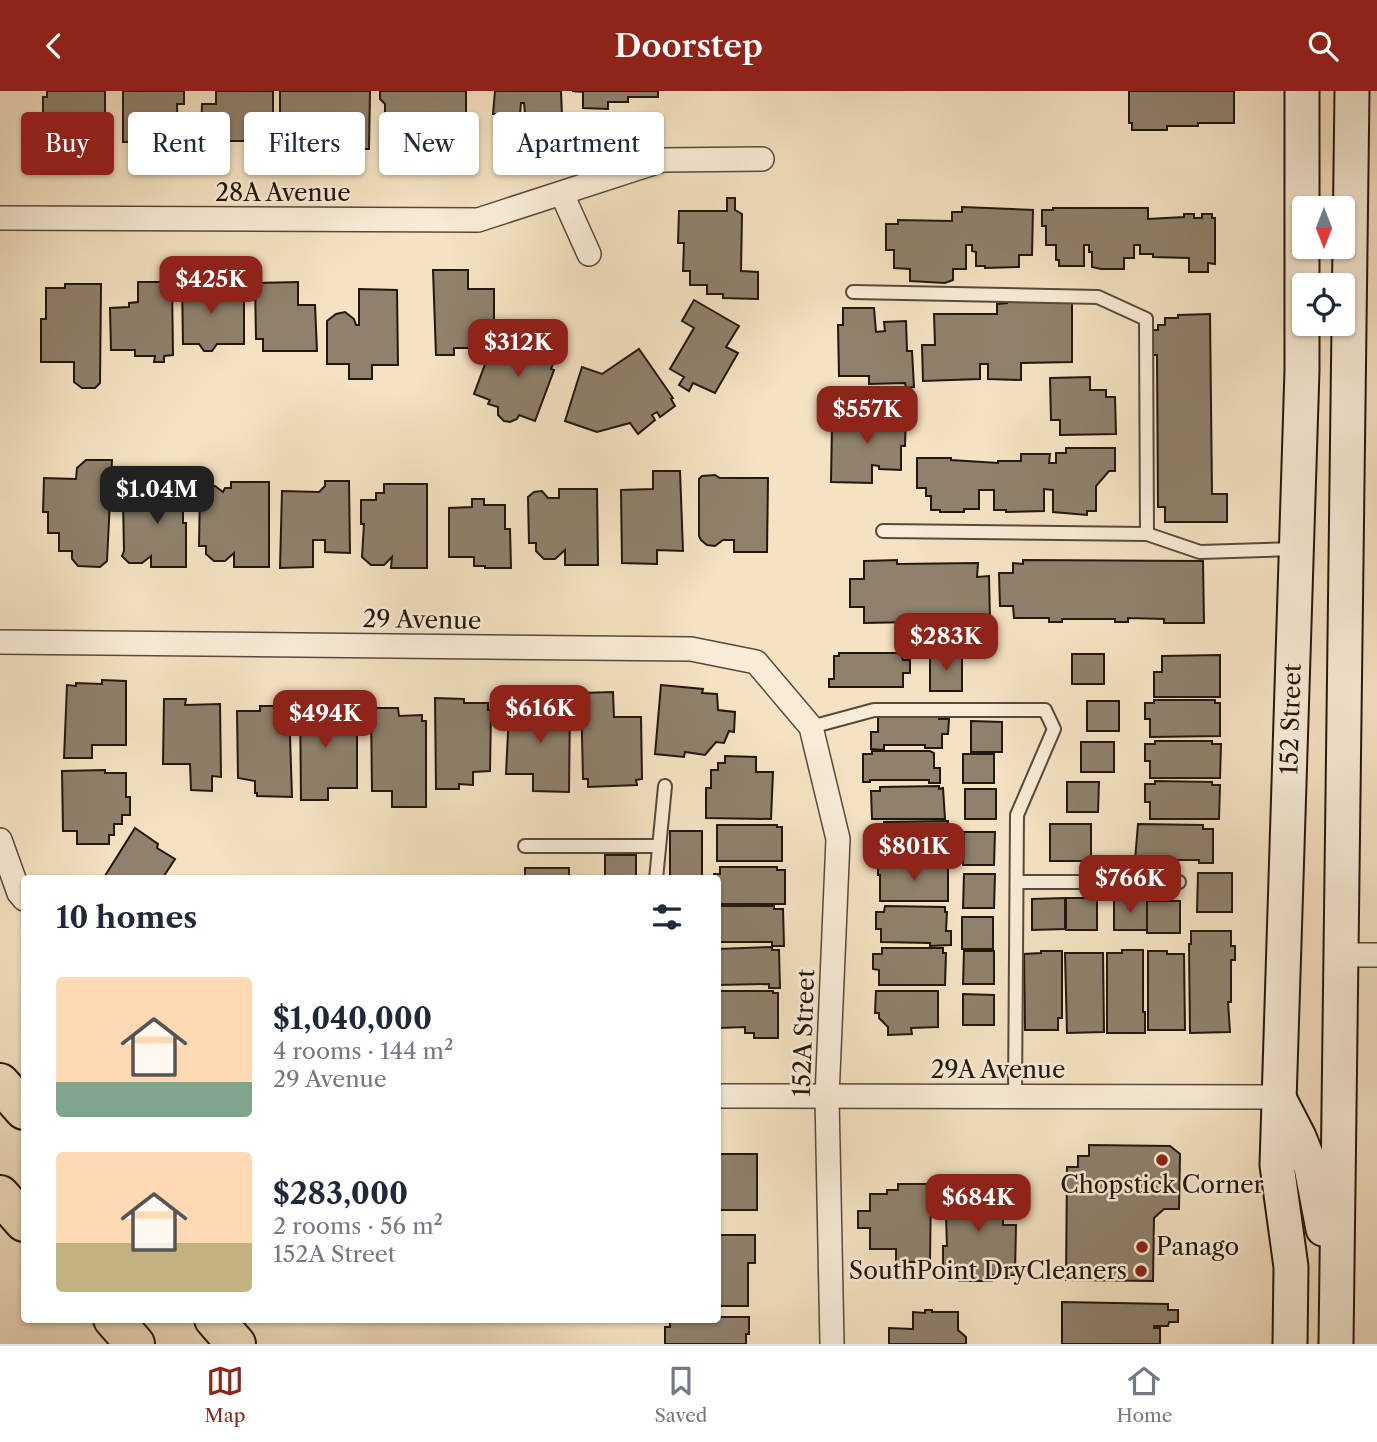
<!DOCTYPE html>
<html lang="en">
<head>
<meta charset="utf-8">
<style>
	:root { --surface:#fff; --page:#f6f6f7; --text:#1f2937; --muted:#747a83; --line:#e0e1e3; --accent:#8f2418 }
	body { margin:0; font-family:"Libre Caslon Text",serif; background:var(--page); color:var(--text); height:100vh; display:flex; flex-direction:column; font-size:26px; white-space:nowrap }
	* { box-sizing:border-box; margin:0 }
	p { font-size:23px; color:var(--muted) }
	.icon { flex:none; width:38px; height:38px; fill:none; stroke:currentColor; stroke-width:2; stroke-linecap:round; stroke-linejoin:round }
	.map { position:relative; flex:1; overflow:hidden }
	.side { position:absolute; left:21px; top:784px; width:700px; height:448px; display:flex; flex-direction:column; background:var(--surface); border-radius:7px; box-shadow:0 2px 5px #0004 }
	.side>* { flex:none }
	.banner { position:absolute; left:21px; top:21px; width:700px; height:63px; display:flex; gap:14px }
	.needle { width:46px; rotate:180deg }
	.fabs { position:absolute; left:1292px; top:105px; display:grid; gap:14px }
	.fabs a { display:grid; place-items:center; width:63px; height:63px; border-radius:7px; background:var(--surface); box-shadow:0 2px 5px #0004; font-size:35px }
	.price { position:absolute; translate:-50% -60px; padding:0 16px; border-radius:14px; background:var(--accent); color:#fff; font-size:23px; line-height:46px; filter:drop-shadow(0 2px 4px #0008) }
	.price::after { content:''; position:absolute; left:50%; top:42px; width:21px; height:16px; margin-left:-10px; background:inherit; clip-path:polygon(0 0,100% 0,50% 100%) }
	.price.on { background:#222; color:#fff }
	ul { padding:0; list-style:none }
	li { display:flex; align-items:center; gap:21px; height:175px; padding:0 35px }
	li span { display:grid; place-items:center; flex:none; width:196px; height:140px; border-radius:7px; color:#555 }
	li>.icon { margin-inline-start:auto }
	span .icon { width:84px; height:84px; fill:#fffc; stroke-width:1 }
	li b { font-size:30px }
	h2 { display:flex; justify-content:space-between; align-items:center; height:84px; padding:0 35px; font-size:30px }
	.tag { padding:0 24px; border-radius:7px; background:var(--surface); box-shadow:0 2px 5px #0004; font-size:24px; line-height:63px }
	.tag.on { background:var(--accent); color:#fff }
	header { display:flex; justify-content:space-between; align-items:center; height:91px; padding:0 35px; background:var(--accent); color:#fff; font-size:32px; font-weight:600 }
	.dock { display:flex; justify-content:space-around; align-items:center; height:98px; border-top:2px solid var(--line); background:var(--surface); font-size:19px; color:var(--muted) }
	.dock a { display:grid; justify-items:center; gap:4px }
	.dock .on { color:var(--accent) }
	.map>svg:first-child { display:block }
	.building { fill:#8f816c; stroke:#22170f; stroke-width:2 }
	.lines { fill:none; stroke-linecap:round; stroke-linejoin:round }
	.service-casing { stroke:#564a3c; stroke-width:16 }
	.minor-casing { stroke:#564a3c; stroke-width:26 }
	.secondary-casing { stroke:#22170f; stroke-width:37 }
	.motorway-casing { stroke:#22170f; stroke-width:42 }
	.service { stroke:#f8ecd7; stroke-width:12 }
	.minor { stroke:#f8ecd7; stroke-width:23 }
	.secondary { stroke:#f8ecd7; stroke-width:33 }
	.motorway { stroke:#f4e2c2; stroke-width:38 }
	.poi-dot { fill:#8f2418; stroke:#f8ecd7; stroke-width:2.5 }
	.labels { text-anchor:middle; stroke-width:5; stroke-linejoin:round; paint-order:stroke }
	.street-label { font-size:24px; fill:#22170f; stroke:#f8ecd7 }
	.poi-label { font-size:24px; fill:#22170f; stroke:#f8ecd7 }
</style>
</head>
<body>
<header><svg class="icon" aria-label="back" viewBox="0 0 24 24"><path d="M15 5l-7 7 7 7"/></svg>Doorstep<svg class="icon" aria-label="search" viewBox="0 0 24 24"><circle cx="10" cy="10" r="6"/><path d="M15 15l6 6"/></svg></header>
<div class="map">
<svg width="1377" height="1253" viewBox="0 0 1377 1253">
	<rect width="100%" height="100%" fill="#f4e2c2"/>
	<filter id="stains"><feTurbulence type="fractalNoise" baseFrequency=".00286" numOctaves="4"/><feColorMatrix values="0 0 0 0 .2 0 0 0 0 .09 0 0 0 0 .02 0 0 0 .5 -.17"/></filter>
	<radialGradient id="worn" r=".72"><stop offset=".6" stop-color="#630" stop-opacity="0"/><stop offset="1" stop-color="#630" stop-opacity=".3"/></radialGradient>
	<g class="building">
		<polygon points="47,0 105,0 105,59 47,61 48,30 43,30 43,6 47,6"/>
		<polygon points="123,0 184,0 184,13 177,13 178,59 145,59 145,55 135,55 135,51 123,51"/>
		<polygon points="216,0 273,0 273,50 217,50 217,46 201,45 202,13 216,13"/>
		<polygon points="280,0 370,0 369,58 331,58 331,50 319,50 319,57 306,57 301,63 288,63 280,57"/>
		<polygon points="380,0 466,0 466,39 458,39 457,60 421,60 422,38 413,38 413,54 385,54 385,13 380,8"/>
		<polygon points="495,0 561,0 562,25 559,25 559,34 526,34 524,12 521,12 520,23 493,23"/>
		<polygon points="572,0 658,0 658,6 628,6 628,11 608,11 608,18 583,17 583,1"/>
		<polygon points="1129,0 1234,0 1234,32 1198,32 1198,35 1167,35 1167,39 1132,39 1132,32 1129,32"/>
		<polygon points="727,107 735,107 735,119 742,123 741,180 758,181 758,208 723,207 723,203 707,203 707,194 690,194 690,180 683,180 684,152 678,152 679,120 727,120"/>
		<polygon points="962,116 1033,119 1032,164 1019,164 1019,176 985,177 985,175 976,175 976,161 972,160 972,154 966,154 966,178 953,178 953,189 945,192 910,190 910,178 894,177 894,159 886,159 886,133 898,133 898,129 952,130 952,121 962,121"/>
		<polygon points="1053,117 1148,117 1148,128 1184,126 1184,123 1194,123 1194,127 1202,127 1202,123 1212,123 1212,127 1215,127 1215,173 1208,172 1208,181 1189,181 1189,167 1153,166 1153,163 1140,163 1140,154 1134,154 1134,167 1124,167 1124,178 1101,178 1092,176 1092,161 1089,161 1089,154 1084,154 1084,175 1059,175 1059,169 1056,169 1056,154 1046,154 1046,135 1042,135 1042,119 1053,119"/>
		<polygon points="433,179 468,179 468,198 494,198 494,238 476,238 476,257 454,257 454,264 436,264"/>
		<polygon points="182,190 216,190 216,205 238,205 238,208 244,208 244,253 217,253 212,260 204,260 199,253 183,253"/>
		<polygon points="138,191 172,191 173,264 164,265 164,271 154,271 155,265 135,265 135,259 111,259 110,217 129,216 129,212 138,211"/>
		<polygon points="298,191 298,214 315,214 317,260 263,260 263,248 256,248 255,192"/>
		<polygon points="65,193 101,193 100,292 95,297 82,297 74,291 74,271 41,271 41,228 46,228 46,197 65,197"/>
		<polygon points="359,198 397,199 398,274 372,274 372,288 349,288 349,273 327,273 327,230 336,223 345,221 354,228 356,234 359,234"/>
		<polygon points="694,209 739,235 726,256 738,262 715,302 693,292 689,300 679,294 684,286 670,278 694,237 682,230"/>
		<polygon points="1007,210 1072,212 1072,271 1021,272 1021,289 988,288 988,273 980,273 980,288 923,290 922,254 935,254 934,223 997,223 997,213 1007,212"/>
		<polygon points="843,217 874,217 876,241 885,240 884,231 906,230 907,260 912,260 914,296 906,297 905,292 869,293 869,285 839,285 838,234 843,234"/>
		<polygon points="1210,223 1212,403 1227,403 1227,431 1165,431 1165,416 1158,416 1157,264 1153,264 1153,239 1158,239 1158,234 1165,234 1165,227 1178,227 1178,224"/>
		<polygon points="528,245 559,257 551,278 554,279 535,330 519,324 517,328 510,331 504,330 498,324 498,316 488,313 490,309 474,303 490,260 513,267 520,248 525,249"/>
		<polygon points="639,258 673,307 671,308 675,315 660,326 657,321 652,324 655,329 638,343 630,332 597,341 565,330 582,276 602,283"/>
		<polygon points="1090,286 1090,299 1106,299 1106,306 1115,306 1116,343 1060,344 1060,329 1051,329 1050,287"/>
		<polygon points="863,320 906,321 905,355 901,355 901,379 879,378 879,375 872,374 872,392 831,391 832,334 843,334 843,327 863,327"/>
		<polygon points="1066,357 1115,357 1115,380 1109,380 1096,395 1096,420 1087,420 1087,424 1053,421 1053,399 1044,398 1044,420 1006,421 1006,419 994,419 994,399 979,399 979,418 964,418 964,421 940,421 940,419 931,419 931,405 926,405 926,397 917,397 917,367 951,367 951,369 998,372 998,370 1021,370 1021,363 1050,363 1049,372 1056,372 1056,362 1066,362"/>
		<polygon points="86,369 112,369 107,470 100,476 78,475 72,468 72,460 59,460 59,442 48,442 48,421 43,421 44,387 76,388 77,377"/>
		<polygon points="653,380 680,380 683,460 657,459 657,473 622,472 621,399 653,398"/>
		<polygon points="715,384 720,387 768,387 767,461 734,461 734,449 723,449 715,455 707,454 701,449 699,445 699,388 702,385"/>
		<polygon points="325,390 349,390 350,462 325,461 325,449 313,449 313,476 280,477 282,400 319,401 325,395"/>
		<polygon points="231,391 269,391 269,476 234,476 234,462 225,470 214,470 206,463 206,455 199,455 200,400 205,395 215,395 223,401 225,397 231,397"/>
		<polygon points="143,392 187,392 187,413 183,413 183,432 186,432 186,476 151,476 151,465 142,472 129,472 122,465 124,460 123,409 143,409"/>
		<polygon points="384,393 427,393 427,477 391,477 392,466 384,474 371,474 362,466 364,433 361,433 361,409 376,409 376,402 384,402"/>
		<polygon points="559,398 597,398 598,474 565,474 565,459 555,468 544,468 536,460 536,452 529,452 528,406 534,401 542,400 548,407 559,407"/>
		<polygon points="472,408 484,408 484,414 505,414 505,438 510,438 511,477 485,477 485,475 474,475 474,466 449,466 449,417 472,416"/>
		<polygon points="897,469 897,473 978,472 977,486 989,485 990,528 913,528 913,531 864,532 864,516 850,516 850,488 864,488 864,470"/>
		<polygon points="1023,469 1203,470 1204,532 1164,532 1164,528 1128,527 1128,531 1115,531 1115,528 1062,528 1062,531 1049,531 1049,527 1014,527 1013,515 1000,515 999,482 1013,482 1013,472 1023,473"/>
		<polygon points="839,562 901,562 903,569 910,569 910,582 903,582 903,596 829,596 829,588 834,588 834,565 839,565"/>
		<rect x="1072" y="563" width="32" height="30"/>
		<polygon points="1220,564 1220,606 1154,606 1154,581 1162,581 1162,565"/>
		<rect x="930" y="565" width="32" height="35"/>
		<polygon points="102,589 126,590 126,654 92,654 92,667 64,667 67,594 76,595 76,592 102,593"/>
		<polygon points="661,594 703,598 702,602 717,603 718,619 735,621 734,641 729,640 724,652 716,651 705,664 685,661 684,666 655,663"/>
		<polygon points="613,601 614,626 641,626 642,688 636,689 637,694 588,696 588,688 583,688 581,602"/>
		<polygon points="331,603 332,631 340,631 341,639 357,639 357,697 328,697 328,709 301,709 300,604"/>
		<polygon points="435,607 464,608 464,612 488,612 488,619 491,619 490,680 473,681 473,694 459,693 459,698 436,698"/>
		<polygon points="164,608 186,608 185,614 220,613 221,686 212,685 212,700 191,699 190,673 163,673"/>
		<polygon points="1154,609 1215,609 1215,612 1220,612 1220,645 1150,646 1150,628 1145,628 1145,612 1154,612"/>
		<rect x="1087" y="610" width="32" height="30"/>
		<polygon points="507,613 570,613 569,701 533,700 533,683 506,683 509,620 506,620"/>
		<polygon points="260,615 289,615 292,706 257,705 257,702 255,702 255,690 238,687 237,620 260,620"/>
		<polygon points="371,617 398,617 399,625 422,624 422,630 426,630 426,716 392,716 392,700 372,700"/>
		<polygon points="878,624 939,625 939,628 949,628 948,643 942,643 942,657 925,657 925,654 884,654 884,659 871,658 871,641 878,641"/>
		<polygon points="971,630 1002,631 1002,661 971,661"/>
		<polygon points="1155,650 1212,650 1212,653 1221,653 1220,687 1150,687 1150,670 1145,670 1145,653 1155,653"/>
		<rect x="1081" y="651" width="33" height="30"/>
		<polygon points="872,660 930,660 934,662 934,677 940,677 940,692 929,692 929,689 870,689 870,691 863,691 863,663 872,663"/>
		<rect x="963" y="663" width="31" height="29"/>
		<polygon points="725,665 756,666 756,681 773,681 771,728 706,727 706,697 711,697 711,679 718,679 718,672 725,672"/>
		<polygon points="105,679 105,682 126,682 126,706 130,706 130,724 122,724 122,733 114,733 114,744 109,744 109,753 77,753 77,740 63,740 62,680"/>
		<polygon points="1155,690 1212,691 1212,694 1220,694 1219,728 1150,728 1150,711 1145,711 1145,693 1155,693"/>
		<polygon points="1067,691 1099,691 1098,721 1067,721"/>
		<polygon points="939,695 939,698 943,697 945,728 872,728 871,700 880,700 880,696"/>
		<rect x="965" y="698" width="31" height="30"/>
		<polygon points="948,730 948,767 883,767 883,754 879,754 878,736 884,736 884,731"/>
		<rect x="1050" y="733" width="41" height="37"/>
		<polygon points="1138,733 1203,734 1203,738 1213,738 1213,772 1199,772 1199,769 1135,769"/>
		<polygon points="717,734 777,734 777,736 782,736 782,770 717,770"/>
		<polygon points="135,737 158,753 157,757 175,768 162,788 103,788"/>
		<rect x="670" y="740" width="32" height="48"/>
		<polygon points="964,741 995,741 994,774 963,774"/>
		<rect x="605" y="764" width="31" height="24"/>
		<polygon points="884,773 948,773 948,810 880,810 880,784 878,784 878,777 884,777"/>
		<polygon points="720,776 777,776 777,779 785,779 785,813 718,813 718,788 714,788 714,783 720,783"/>
		<rect x="525" y="777" width="44" height="11"/>
		<polygon points="1198,782 1232,782 1232,821 1197,821"/>
		<polygon points="964,783 995,783 994,817 963,817"/>
		<polygon points="1065,807 1065,838 1032,839 1032,808"/>
		<rect x="1066" y="807" width="31" height="32"/>
		<rect x="1114" y="808" width="33" height="31"/>
		<rect x="1147" y="810" width="33" height="32"/>
		<polygon points="719,815 774,815 774,818 783,818 784,855 772,855 772,851 719,851 718,854"/>
		<polygon points="885,815 945,816 945,821 947,821 946,840 951,840 951,854 930,855 930,852 881,851 881,838 876,838 876,821 884,821"/>
		<rect x="962" y="826" width="31" height="32"/>
		<polygon points="1191,840 1231,840 1231,855 1235,855 1235,869 1231,869 1231,911 1228,911 1230,941 1190,942 1189,853 1191,853"/>
		<polygon points="772,856 772,859 779,859 780,897 769,897 769,893 718,894 718,858"/>
		<polygon points="882,857 943,857 943,862 946,862 945,894 879,894 879,879 873,878 873,863 882,863"/>
		<polygon points="1122,859 1143,859 1143,921 1145,921 1145,942 1107,942 1107,862 1122,862"/>
		<polygon points="964,860 994,860 994,893 963,893"/>
		<polygon points="1041,860 1062,860 1062,927 1058,927 1058,939 1025,939 1024,863 1041,862"/>
		<polygon points="1148,860 1167,860 1167,863 1184,863 1185,939 1148,939"/>
		<polygon points="1065,862 1103,862 1104,941 1067,942"/>
		<polygon points="719,900 773,900 773,902 778,902 778,947 754,947 754,942 745,942 745,936 719,937"/>
		<polygon points="876,900 938,900 938,936 911,937 912,943 888,944 888,936 879,927 879,922 875,922"/>
		<polygon points="963,903 994,904 994,934 963,934"/>
		<polygon points="1089,1054 1170,1055 1180,1063 1179,1118 1164,1118 1154,1127 1153,1190 1066,1189 1067,1076 1078,1076 1078,1065 1089,1065"/>
		<rect x="718" y="1063" width="39" height="56"/>
		<polygon points="898,1093 931,1093 930,1171 896,1171 896,1158 870,1158 870,1137 858,1137 858,1120 870,1120 870,1103 887,1103 887,1099 898,1099"/>
		<polygon points="1003,1095 1003,1134 1016,1134 1015,1184 992,1184 992,1190 959,1190 959,1183 955,1183 954,1176 943,1176 943,1155 947,1155 945,1096"/>
		<polygon points="718,1144 755,1144 755,1172 748,1172 748,1215 718,1215"/>
		<polygon points="1062,1211 1168,1213 1168,1219 1178,1219 1178,1231 1169,1231 1168,1235 1154,1235 1154,1237 1160,1237 1160,1253 1062,1253"/>
		<polygon points="925,1219 932,1219 932,1221 958,1221 958,1239 966,1246 966,1253 889,1253 889,1237 913,1238 913,1221 925,1222"/>
		<polygon points="718,1224 720,1224 720,1226 749,1226 749,1243 746,1243 746,1253 665,1253 665,1236 670,1236 670,1228 718,1228"/>
	</g>
	<g class="lines">
		<defs>
			<g id="service">
				<polyline points="853,201 1098,206 1146,228 1147,443"/>
				<polyline points="883,440 1147,443 1200,461 1294,458"/>
				<polyline points="811,636 874,619 1045,619 1054,638 1017,724 1015,1005"/>
				<polyline points="525,755 659,755"/>
				<polyline points="656,788 665,695"/>
				<polyline points="1018,791 1179,791"/>
			</g>
			<g id="minor">
				<polyline points="562,103 589,163"/>
				<polyline points="0,127 478,129 663,69 762,68"/>
				<polyline points="0,551 691,558 756,571 811,636 838,748 827,1006 832,1253"/>
				<polyline points="0,749 19,802 24,808"/>
				<polyline points="1340,864 1377,864"/>
				<polyline points="718,1005 1278,1006"/>
			</g>
			<g id="secondary">
				<polyline points="1281,1011 1299,1046 1311,1076 1323,1138"/>
				<path id="s1" d="M1290,1253L1291,1176L1277,1074L1302,279V0"/>
				<polyline points="1336,1253 1352,0"/>
			</g>
			<g id="motorway">
				<polyline points="0,992 24,1019"/>
				<polyline points="0,1104 24,1131"/>
				<polyline points="113,1228 135,1253"/>
				<polyline points="214,1228 236,1253"/>
			</g>
		</defs>
		<use href="#service" class="service-casing"/>
		<use href="#minor" class="minor-casing"/>
		<use href="#secondary" class="secondary-casing"/>
		<use href="#motorway" class="motorway-casing"/>
		<use href="#service" class="service"/>
		<use href="#minor" class="minor"/>
		<use href="#secondary" class="secondary"/>
		<use href="#motorway" class="motorway"/>
	</g>
	<g class="poi-dot">
		<circle cx="1162" cy="1069" r="7"/>
		<circle cx="1142" cy="1156" r="7"/>
		<circle cx="1141" cy="1180" r="7"/>
	</g>
	<g class="labels">
		<g class="street-label">
			<text x="283" y="110">28A Avenue</text>
			<text transform="translate(422 529) rotate(1)" y="8">29 Avenue</text>
			<text dy="8" stroke="none"><textPath href="#s1" startOffset="626">152 Street</textPath></text>
			<text transform="translate(804 942) rotate(-88)" y="8">152A Street</text>
			<text x="998" y="987">29A Avenue</text>
		</g>
		<g class="poi-label">
			<text x="1162" y="1102">Chopstick Corner</text>
			<text x="1156" y="1164" text-anchor="start">Panago</text>
			<text x="1127" y="1188" text-anchor="end">SouthPoint DryCleaners</text>
		</g>
	</g>
	<rect width="100%" height="100%" filter="url(#stains)"/>
	<rect width="100%" height="100%" fill="url(#worn)"/>
</svg>
<div class="fabs">
<a><svg class="needle" viewBox="-14 -14 28 28"><path d="M0-13l5 13h-10z" fill="#e53935"/><path d="M0 13l5-13h-10z" fill="#747a83"/></svg></a>
<a><svg class="icon" aria-label="locate" viewBox="0 0 24 24"><circle cx="12" cy="12" r="6"/><path d="M12 2v4M12 18v4M2 12h4M18 12h4"/></svg></a>
</div>
<b class="price" style="left:211px;top:225px">$425K</b>
<b class="price" style="left:518px;top:288px">$312K</b>
<b class="price" style="left:867px;top:355px">$557K</b>
<b class="price on" style="left:157px;top:435px">$1.04M</b>
<b class="price" style="left:946px;top:582px">$283K</b>
<b class="price" style="left:540px;top:654px">$616K</b>
<b class="price" style="left:325px;top:659px">$494K</b>
<b class="price" style="left:914px;top:792px">$801K</b>
<b class="price" style="left:1130px;top:824px">$766K</b>
<b class="price" style="left:978px;top:1143px">$684K</b>
<div class="banner">
<a class="tag on">Buy</a>
<a class="tag">Rent</a>
<a class="tag">Filters</a>
<a class="tag">New</a>
<a class="tag">Apartment</a>
</div>
<section class="side">
<h2>10 homes<svg class="icon" aria-label="filters" viewBox="0 0 24 24"><path d="M4 7h16M4 17h16"/><circle cx="9" cy="7" r="2"/><circle cx="15" cy="17" r="2"/></svg></h2>
<ul>
<li><span style="background:linear-gradient(#ffd9b3 75%,#7fa58c 0)"><svg class="icon" aria-label="home" viewBox="0 0 24 24"><path d="M3 11l9-7 9 7M6 9v11h12V9"/></svg></span><div><b>$1,040,000</b><p>4 rooms · 144 m²</p><p>29 Avenue</p></div></li>
<li><span style="background:linear-gradient(#ffd9b3 65%,#c2b280 0)"><svg class="icon" aria-label="home" viewBox="0 0 24 24"><path d="M3 11l9-7 9 7M6 9v11h12V9"/></svg></span><div><b>$283,000</b><p>2 rooms · 56 m²</p><p>152A Street</p></div></li>
</ul>
</section>
</div>
<nav class="dock">
<a class="on"><svg class="icon" aria-label="map" viewBox="0 0 24 24"><path d="M3 6l6-2 6 2 6-2v14l-6 2-6-2-6 2zM9 4v14M15 6v14"/></svg>Map</a>
<a><svg class="icon" aria-label="saved" viewBox="0 0 24 24"><path d="M7 4h10v16l-5-4-5 4z"/></svg>Saved</a>
<a><svg class="icon" aria-label="home" viewBox="0 0 24 24"><path d="M3 11l9-7 9 7M6 9v11h12V9"/></svg>Home</a>
</nav>
</body>
</html>
